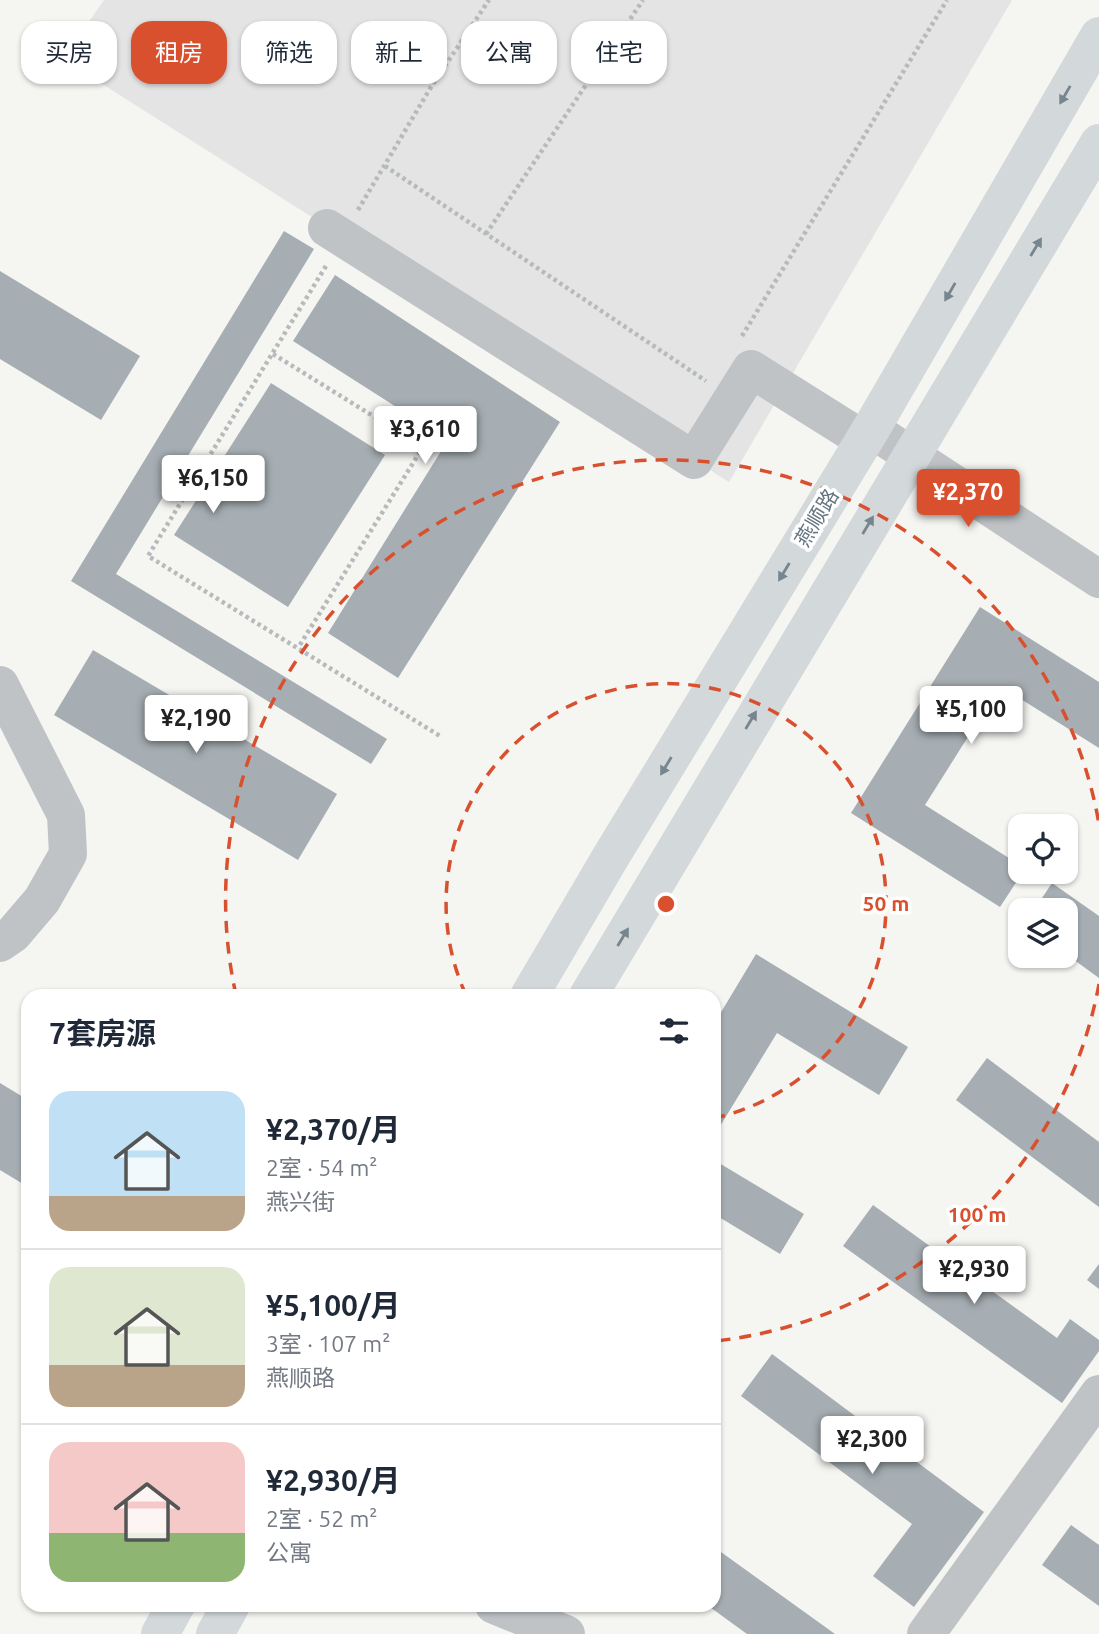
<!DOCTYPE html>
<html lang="zh">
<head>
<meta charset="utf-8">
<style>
	:root { --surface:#fff; --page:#f6f6f7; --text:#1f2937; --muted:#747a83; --line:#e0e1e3; --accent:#d9502f }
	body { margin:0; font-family:Ubuntu,"Noto Sans SC",sans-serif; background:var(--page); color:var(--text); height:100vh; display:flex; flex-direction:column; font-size:26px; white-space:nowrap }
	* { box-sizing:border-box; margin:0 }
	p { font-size:23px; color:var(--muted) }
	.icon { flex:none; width:38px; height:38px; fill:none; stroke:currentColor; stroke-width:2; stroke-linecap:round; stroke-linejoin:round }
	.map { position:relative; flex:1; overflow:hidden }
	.side { position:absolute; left:21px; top:989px; width:700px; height:623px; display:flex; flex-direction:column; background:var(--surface); border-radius:21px; box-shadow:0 2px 5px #0004 }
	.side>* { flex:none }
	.banner { position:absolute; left:21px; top:21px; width:700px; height:63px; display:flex; gap:14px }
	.controls { position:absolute; left:1008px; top:814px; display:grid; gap:14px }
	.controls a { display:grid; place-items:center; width:70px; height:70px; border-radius:14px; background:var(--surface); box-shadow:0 2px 5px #0004; font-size:35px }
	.price { position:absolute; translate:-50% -60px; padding:0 16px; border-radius:7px; background:#fff; color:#222; font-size:23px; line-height:46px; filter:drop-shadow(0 2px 4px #0008) }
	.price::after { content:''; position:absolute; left:50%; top:42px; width:21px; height:16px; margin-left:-10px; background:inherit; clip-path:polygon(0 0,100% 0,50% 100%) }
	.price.current { background:var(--accent); color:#fff }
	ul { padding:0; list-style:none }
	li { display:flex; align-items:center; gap:21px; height:175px; padding:0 28px }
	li+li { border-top:2px solid var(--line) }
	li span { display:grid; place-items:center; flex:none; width:196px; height:140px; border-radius:21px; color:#555 }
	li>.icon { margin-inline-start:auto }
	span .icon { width:84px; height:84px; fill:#fffc; stroke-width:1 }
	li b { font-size:30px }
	h2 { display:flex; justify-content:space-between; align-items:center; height:84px; padding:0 28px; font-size:30px }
	.pill { padding:0 24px; border-radius:21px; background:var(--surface); box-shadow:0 2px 5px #0004; font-size:24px; line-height:63px }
	.pill.current { background:var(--accent); color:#fff }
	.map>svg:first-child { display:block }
	.built { fill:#e3e4e3 }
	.building { fill:#a6aeb3 }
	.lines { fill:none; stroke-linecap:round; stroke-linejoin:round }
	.path { stroke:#b7babc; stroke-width:4.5; stroke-dasharray:3.5 3.5; stroke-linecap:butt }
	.minor { stroke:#bfc3c6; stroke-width:38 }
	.major { stroke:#d3d8db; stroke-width:38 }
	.oneway { fill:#76858e }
	.ring { fill:none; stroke:#d9502f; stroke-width:3.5; stroke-dasharray:12 9 }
	.labels { text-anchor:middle; stroke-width:7; stroke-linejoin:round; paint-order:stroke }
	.street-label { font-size:21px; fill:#667681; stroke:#fff }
	.centre { fill:#d9502f; stroke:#fff; stroke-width:3.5 }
	.ring-label { font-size:21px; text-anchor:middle; font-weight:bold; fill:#d9502f; stroke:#fff; stroke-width:7; stroke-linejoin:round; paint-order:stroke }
</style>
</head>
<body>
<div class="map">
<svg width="1099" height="1634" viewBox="0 0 1099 1634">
	<rect width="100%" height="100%" fill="#f5f5f2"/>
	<polygon class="built" points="104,0 1012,0 729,482 63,59"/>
	<g class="building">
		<polygon points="284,231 314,249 116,574 387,739 371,764 71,581"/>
		<polygon points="0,271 140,356 101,420 0,359"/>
		<polygon points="335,275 560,422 398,678 328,633 448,440 293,341"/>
		<polygon points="271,383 385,455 288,607 174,535"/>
		<polygon points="980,607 1099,682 1099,748 1000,686 925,805 1020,865 1020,872 1023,872 1000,907 851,813"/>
		<polygon points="93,650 337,794 298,860 54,715"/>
		<polygon points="1052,883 1099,916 1099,978 1066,954 1066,910 1034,910"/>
		<polygon points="756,954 908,1047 879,1095 777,1033 714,1136 714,1024"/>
		<polygon points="987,1058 1099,1142 1099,1207 956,1100"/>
		<polygon points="0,1083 28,1100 28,1187 0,1170"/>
		<polygon points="714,1160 804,1214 780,1254 714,1214"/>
		<polygon points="873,1205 1057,1338 1070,1319 1099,1340 1099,1351 1062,1403 843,1246"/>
		<polygon points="1099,1264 1099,1289 1087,1280"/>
		<polygon points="772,1354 984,1512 914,1607 873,1576 912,1524 741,1396"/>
		<polygon points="1071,1525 1099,1545 1099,1606 1042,1565"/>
		<polygon points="714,1547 835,1634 747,1634 707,1605 714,1605"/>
	</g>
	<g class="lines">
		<g class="path">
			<polyline points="385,166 706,381"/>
			<polyline points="358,210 431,87 489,0"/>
			<polyline points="486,234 643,0"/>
			<polyline points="326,266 148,556 440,736"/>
			<polyline points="742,336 947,0"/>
			<polyline points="273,354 423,447 298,648"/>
		</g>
		<g class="minor">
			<polyline points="327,228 694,460 751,369 864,440"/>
			<polyline points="871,429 1099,579"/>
			<polyline points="0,685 66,815 68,854 42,900 13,934 0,943"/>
			<polyline points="494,1605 566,1634"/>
			<polyline points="926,1634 1099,1394"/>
		</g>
		<g class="major">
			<polyline points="529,996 610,858 871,429 1099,36"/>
			<polyline points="588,996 1099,143"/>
			<polyline points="160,1634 176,1605"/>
			<polyline points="215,1634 231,1605"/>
		</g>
	</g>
	<defs><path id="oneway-solid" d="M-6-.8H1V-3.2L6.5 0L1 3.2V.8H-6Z" transform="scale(1.75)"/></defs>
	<g class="oneway">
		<use href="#oneway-solid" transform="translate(1065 95) rotate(120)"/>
		<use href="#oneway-solid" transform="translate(1036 247) rotate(-59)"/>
		<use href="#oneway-solid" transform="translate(950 292) rotate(120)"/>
		<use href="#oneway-solid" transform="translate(868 525) rotate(-59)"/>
		<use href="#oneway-solid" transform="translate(784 572) rotate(121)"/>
		<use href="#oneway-solid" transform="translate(751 720) rotate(-59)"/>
		<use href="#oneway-solid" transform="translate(666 766) rotate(121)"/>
		<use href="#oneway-solid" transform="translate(623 937) rotate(-59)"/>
	</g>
	<g class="ring">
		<path d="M466 995A220 220 0 1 1 715 1118"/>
		<path d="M1099 984A440 440 0 0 1 716 1341M236 995A440 440 0 1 1 1099 824"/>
	</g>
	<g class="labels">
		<g class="street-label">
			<text transform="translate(817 518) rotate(-59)" y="7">燕顺路</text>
		</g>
	</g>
	<circle cx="666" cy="904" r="10" class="centre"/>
	<g class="ring-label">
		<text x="886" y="911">50 m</text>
		<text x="977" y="1222">100 m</text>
	</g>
</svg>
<div class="controls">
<a><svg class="icon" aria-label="locate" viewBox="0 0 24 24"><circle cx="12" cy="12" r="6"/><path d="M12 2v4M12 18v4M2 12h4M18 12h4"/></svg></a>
<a><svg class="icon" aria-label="layers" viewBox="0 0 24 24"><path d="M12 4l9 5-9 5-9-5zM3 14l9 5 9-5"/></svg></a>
</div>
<b class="price" style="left:425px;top:466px">¥3,610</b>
<b class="price" style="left:213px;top:515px">¥6,150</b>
<b class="price current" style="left:968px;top:529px">¥2,370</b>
<b class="price" style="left:971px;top:746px">¥5,100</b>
<b class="price" style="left:196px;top:755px">¥2,190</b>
<b class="price" style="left:974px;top:1306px">¥2,930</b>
<b class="price" style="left:872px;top:1476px">¥2,300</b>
<div class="banner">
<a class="pill">买房</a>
<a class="pill current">租房</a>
<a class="pill">筛选</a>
<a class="pill">新上</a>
<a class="pill">公寓</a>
<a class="pill">住宅</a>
</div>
<section class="side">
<h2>7套房源<svg class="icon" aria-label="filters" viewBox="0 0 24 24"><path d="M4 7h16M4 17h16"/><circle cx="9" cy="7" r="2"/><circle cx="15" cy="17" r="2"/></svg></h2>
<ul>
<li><span style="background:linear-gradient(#bfe0f5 75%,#b9a48a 0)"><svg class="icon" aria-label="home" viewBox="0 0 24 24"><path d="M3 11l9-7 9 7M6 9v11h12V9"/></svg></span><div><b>¥2,370/月</b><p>2室 · 54 m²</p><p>燕兴街</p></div></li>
<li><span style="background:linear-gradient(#dfe7d0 70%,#b9a48a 0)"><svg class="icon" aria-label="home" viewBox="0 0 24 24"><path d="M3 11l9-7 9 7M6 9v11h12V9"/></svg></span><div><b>¥5,100/月</b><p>3室 · 107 m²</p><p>燕顺路</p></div></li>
<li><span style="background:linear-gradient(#f6c9c9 65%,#8fb573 0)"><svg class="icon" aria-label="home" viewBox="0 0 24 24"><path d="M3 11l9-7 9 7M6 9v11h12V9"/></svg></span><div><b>¥2,930/月</b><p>2室 · 52 m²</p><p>公寓</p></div></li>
</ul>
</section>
</div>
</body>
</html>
